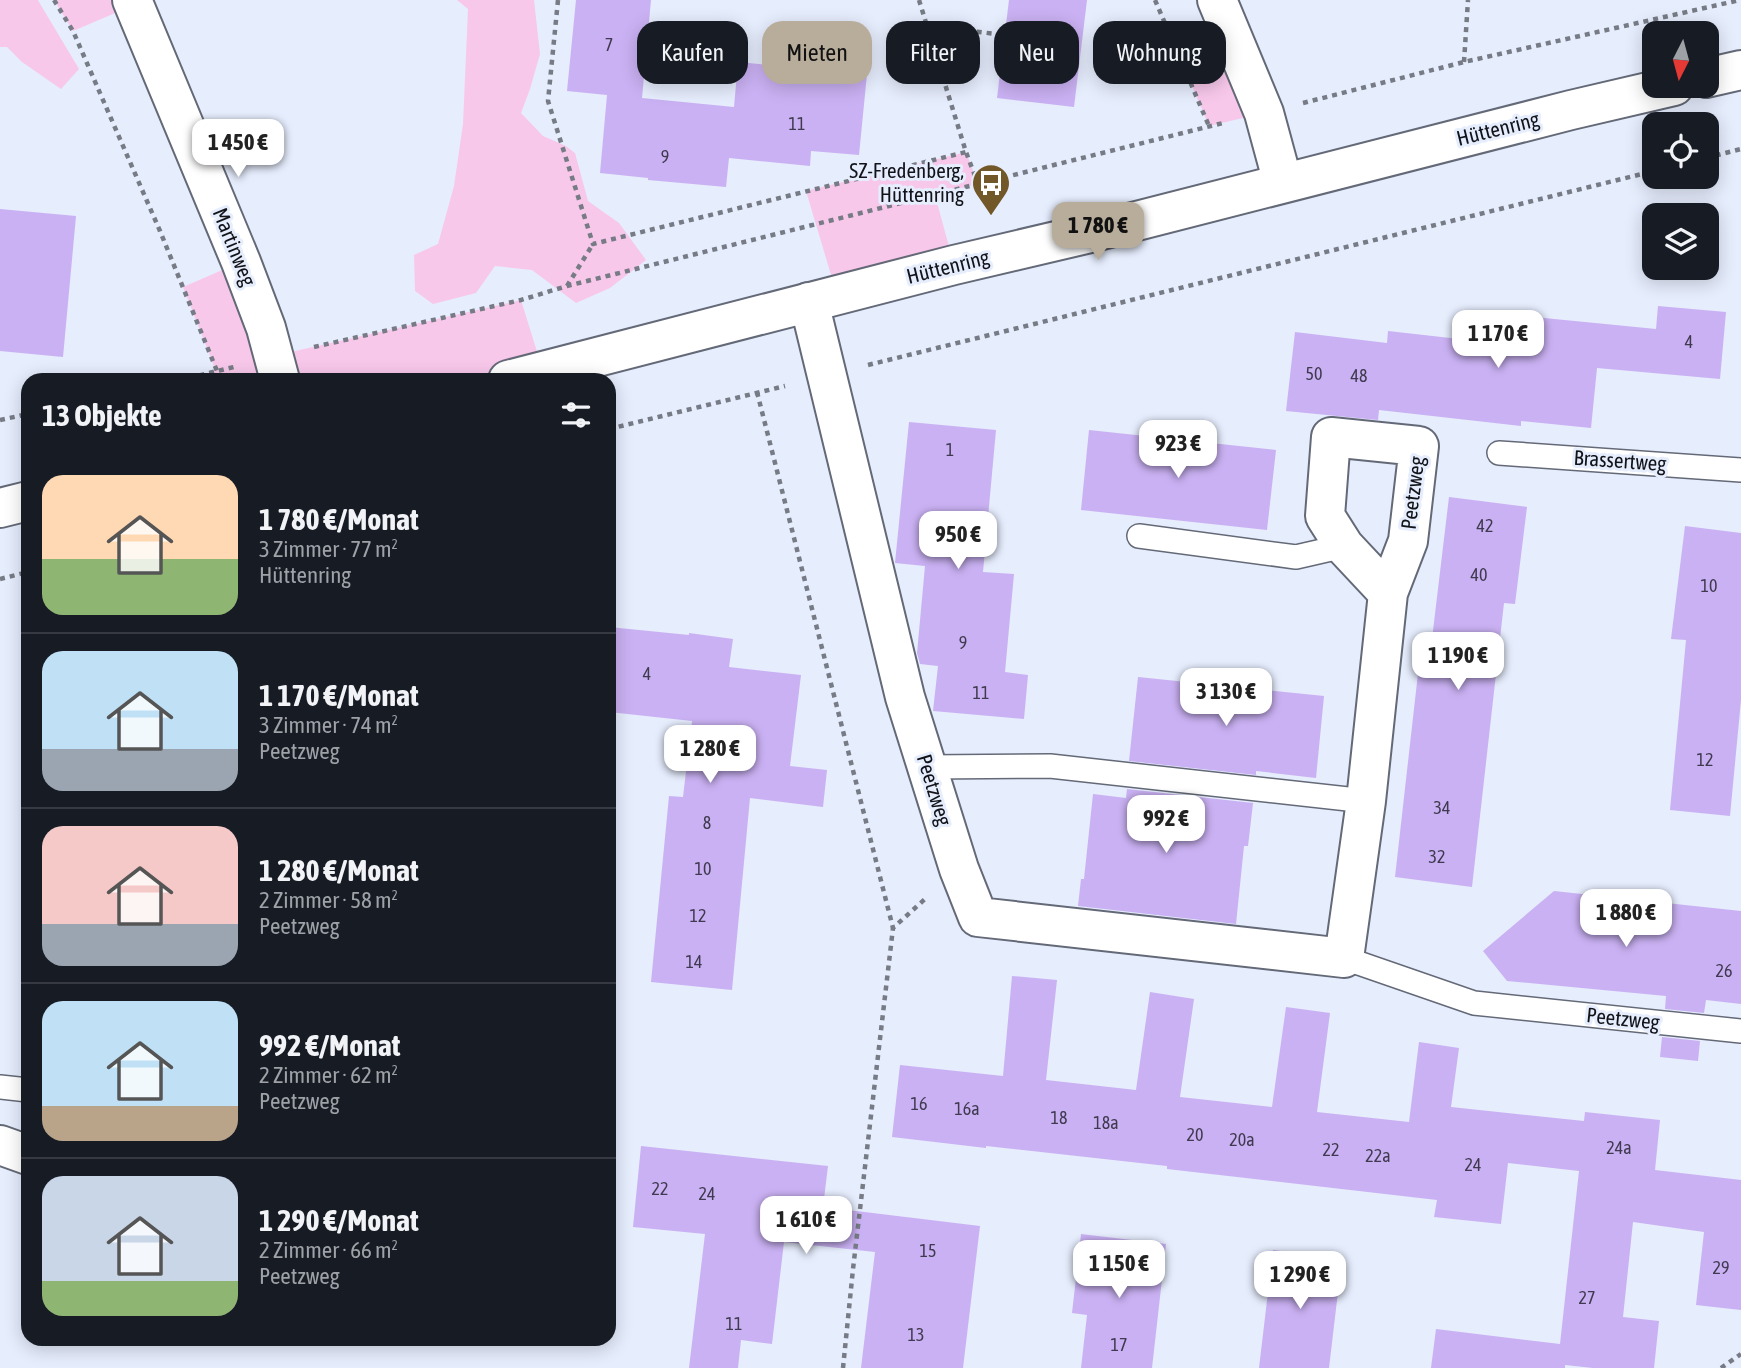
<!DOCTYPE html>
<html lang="de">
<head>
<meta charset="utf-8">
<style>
	:root { --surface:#171b24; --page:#242831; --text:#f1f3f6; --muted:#9ea1a6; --line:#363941; --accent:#b8ad9a }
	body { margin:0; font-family:"Asap Condensed",sans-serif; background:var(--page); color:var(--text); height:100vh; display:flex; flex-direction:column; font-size:26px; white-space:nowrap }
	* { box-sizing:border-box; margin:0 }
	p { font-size:23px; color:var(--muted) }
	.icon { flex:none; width:38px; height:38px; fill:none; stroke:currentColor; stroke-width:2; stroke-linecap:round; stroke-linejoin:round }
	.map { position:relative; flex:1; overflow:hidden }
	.side { position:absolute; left:21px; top:373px; width:595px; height:973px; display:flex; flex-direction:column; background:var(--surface); border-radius:21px; box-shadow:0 4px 18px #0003 }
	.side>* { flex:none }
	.top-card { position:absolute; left:637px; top:21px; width:665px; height:63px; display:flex; gap:14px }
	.needle { width:46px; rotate:186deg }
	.tools { position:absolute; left:1642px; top:21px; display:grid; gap:14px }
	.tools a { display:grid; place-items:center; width:77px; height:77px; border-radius:14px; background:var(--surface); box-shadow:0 4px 18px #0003; font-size:35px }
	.price { position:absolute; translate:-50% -60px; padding:0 16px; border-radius:14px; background:#fff; color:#222; font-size:23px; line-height:46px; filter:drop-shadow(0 2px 4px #0008) }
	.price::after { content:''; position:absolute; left:50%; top:42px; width:21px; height:16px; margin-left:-10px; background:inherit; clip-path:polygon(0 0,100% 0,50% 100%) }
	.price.current { background:var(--accent); color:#111 }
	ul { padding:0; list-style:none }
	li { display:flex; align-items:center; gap:21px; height:175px; padding:0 21px }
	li+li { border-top:2px solid var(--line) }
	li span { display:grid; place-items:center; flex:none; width:196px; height:140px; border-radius:21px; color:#555 }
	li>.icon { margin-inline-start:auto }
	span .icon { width:84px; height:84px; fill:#fffc; stroke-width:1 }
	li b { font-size:30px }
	h2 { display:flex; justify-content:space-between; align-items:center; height:84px; padding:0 21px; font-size:30px }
	.tag { padding:0 24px; border-radius:21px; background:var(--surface); box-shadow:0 4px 18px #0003; font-size:24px; line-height:63px }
	.tag.current { background:var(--accent); color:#111 }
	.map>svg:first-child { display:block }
	.green { fill:#f8c8eb }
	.building { fill:#cab1f3 }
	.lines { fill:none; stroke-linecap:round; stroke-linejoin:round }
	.service-casing { stroke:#646977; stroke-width:26 }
	.minor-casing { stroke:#646977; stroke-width:42 }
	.path { stroke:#767b85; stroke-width:4.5; stroke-dasharray:5 5; stroke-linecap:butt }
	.service { stroke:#fff; stroke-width:23 }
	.minor { stroke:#fff; stroke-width:38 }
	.labels { text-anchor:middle; stroke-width:6; stroke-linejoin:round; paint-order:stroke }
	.number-label { font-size:18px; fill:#3f3a4f }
	.street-label { font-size:21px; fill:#111318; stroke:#e6edfd }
	.poi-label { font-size:21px; fill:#111318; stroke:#e6edfd; text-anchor:end }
</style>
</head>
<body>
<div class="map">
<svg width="1741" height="1368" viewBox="0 0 1741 1368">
	<rect width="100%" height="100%" fill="#e6edfd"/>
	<g class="green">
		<polygon points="0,0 38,0 39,2 79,69 61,89 22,62 7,47 0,47"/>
		<polygon points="54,0 132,0 134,5 73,31"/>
		<polygon points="457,0 534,0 540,54 530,89 521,113 543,136 566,146 575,153 588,201 619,223 646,260 610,288 576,303 532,270 495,266 476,293 433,304 415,291 414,255 438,244 454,186 463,124 468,9"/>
		<polygon points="1226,22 1264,113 1209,126 1174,43"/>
		<polygon points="966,152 978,184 935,195 954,265 837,295 806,191"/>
		<polygon points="241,262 273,356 521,300 543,371 508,380 180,380 216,371 183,287"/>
	</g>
	<g class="building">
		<polygon points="576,0 651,0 642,98 734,107 738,62 867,74 859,155 811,151 810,166 729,158 726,187 648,180 648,178 600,173 607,95 567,91"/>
		<polygon points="1009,0 1087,0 1074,107 997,98"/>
		<polygon points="0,209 76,216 63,357 0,351"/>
		<polygon points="1658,306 1726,312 1720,379 1597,368 1591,428 1521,421 1521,426 1379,410 1378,420 1286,411 1295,332 1387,343 1388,331 1531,347 1534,317 1656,329"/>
		<polygon points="909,422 996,430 983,572 1014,574 1005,672 1028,675 1024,719 933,711 938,666 920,664 917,653 925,566 895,563"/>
		<polygon points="1089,430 1276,450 1267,530 1081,510"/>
		<polygon points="1449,497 1527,507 1515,604 1504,603 1472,887 1395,877 1422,638 1432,639"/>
		<polygon points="1685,526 1741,533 1741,700 1730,816 1670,810 1686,640 1671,639"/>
		<polygon points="609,627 689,635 689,633 733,639 729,667 801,675 790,766 827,770 823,807 750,798 732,990 651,982 669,796 683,797 692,721 609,712"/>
		<polygon points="1138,677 1324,696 1316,778 1256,771 1256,775 1129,761"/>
		<polygon points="1127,789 1253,803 1248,846 1244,846 1236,924 1078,906 1081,879 1084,879 1093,794 1126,798"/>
		<polygon points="1554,891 1741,911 1741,1004 1706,1000 1704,1013 1665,1009 1666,996 1507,981 1483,951"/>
		<polygon points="1012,976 1057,980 1046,1080 1136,1090 1150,992 1194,999 1180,1097 1272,1107 1286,1007 1330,1013 1317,1112 1409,1122 1419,1042 1459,1048 1451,1107 1584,1121 1585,1112 1660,1120 1655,1170 1741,1180 1741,1310 1696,1305 1704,1232 1633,1222 1623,1317 1659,1321 1654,1368 1593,1368 1565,1365 1565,1368 1431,1368 1436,1329 1560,1344 1579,1171 1508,1163 1501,1224 1434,1217 1437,1200 1167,1169 1167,1166 986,1146 986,1148 892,1137 900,1065 1003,1076"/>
		<polygon points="1662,1037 1700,1041 1698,1061 1660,1057"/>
		<polygon points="641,1146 828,1166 823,1207 980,1226 963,1368 861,1368 875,1252 784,1242 772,1344 741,1340 738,1368 689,1368 705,1234 633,1227"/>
		<polygon points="1081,1234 1166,1244 1152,1368 1081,1368 1087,1315 1072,1313"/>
		<polygon points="1273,1250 1342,1258 1329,1368 1259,1368"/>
	</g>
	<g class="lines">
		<defs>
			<g id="service">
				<polyline points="1499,453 1741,470"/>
				<polyline points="1139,536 1296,557 1344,546"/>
				<polyline points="927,767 1050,766 1366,801"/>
				<polyline points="1344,958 1474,1003 1741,1031"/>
				<polyline points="0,1087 28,1090"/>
			</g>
			<g id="minor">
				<polyline points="132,0 241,262 266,328 280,380"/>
				<polyline points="1217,0 1264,113 1283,183"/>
				<polyline points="1706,78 1741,70"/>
				<polyline points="809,302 905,697 959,869 978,917 1344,958 1366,801 1388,593 1408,541 1419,446 1331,437 1325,516 1344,546 1388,593"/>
				<polyline points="508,380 954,265 1086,234 1571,110 1674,86"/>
				<polyline points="0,508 28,501"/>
				<polyline points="0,1145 28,1155"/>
			</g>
		</defs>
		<use href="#service" class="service-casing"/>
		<use href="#minor" class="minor-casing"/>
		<g class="path">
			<polyline points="54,0 73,31 160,231 217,371"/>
			<polyline points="558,0 548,101 593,244 966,152"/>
			<polyline points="919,0 966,152 978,184"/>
			<polyline points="1155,0 1209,126"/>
			<polyline points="927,26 1005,35"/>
			<polyline points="1464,62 1468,0"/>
			<polyline points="1303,103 1464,62 1740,0"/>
			<polyline points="1706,158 1741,149"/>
			<polyline points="567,286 593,244"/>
			<polyline points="314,347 521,300 567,286 1223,123"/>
			<polyline points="868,365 1654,171"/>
			<polyline points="180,380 234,367"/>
			<polyline points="757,392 893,928"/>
			<polyline points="0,420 28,414"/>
			<polyline points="609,429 785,386"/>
			<polyline points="0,579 28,572"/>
			<polyline points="843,1368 853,1269 893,928 925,899"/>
			<polyline points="1721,1368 1741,1354"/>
		</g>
		<use href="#service" class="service"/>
		<use href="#minor" class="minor"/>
	</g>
	<defs>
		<symbol id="bus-pin" viewBox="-11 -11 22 30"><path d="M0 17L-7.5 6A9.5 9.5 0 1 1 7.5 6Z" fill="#725729" stroke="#e6edfd"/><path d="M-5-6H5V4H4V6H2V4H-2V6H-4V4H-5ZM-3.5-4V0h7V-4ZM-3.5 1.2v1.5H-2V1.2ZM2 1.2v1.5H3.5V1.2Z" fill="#fff"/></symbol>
	</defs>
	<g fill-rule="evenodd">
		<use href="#bus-pin" x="969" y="161" width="44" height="60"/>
	</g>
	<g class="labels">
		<g class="number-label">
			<text x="609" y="51">7</text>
			<text x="797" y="130">11</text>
			<text x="665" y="163">9</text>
			<text x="1689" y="348">4</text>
			<text x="1314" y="380">50</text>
			<text x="1359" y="382">48</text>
			<text x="950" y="456">1</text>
			<text x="1485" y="532">42</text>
			<text x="1479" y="581">40</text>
			<text x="1709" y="592">10</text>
			<text x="963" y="649">9</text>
			<text x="647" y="680">4</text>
			<text x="981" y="699">11</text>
			<text x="1705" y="766">12</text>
			<text x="1442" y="814">34</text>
			<text x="707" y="829">8</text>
			<text x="1437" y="863">32</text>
			<text x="703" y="875">10</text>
			<text x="698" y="922">12</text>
			<text x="694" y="968">14</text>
			<text x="1724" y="977">26</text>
			<text x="919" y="1110">16</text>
			<text x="967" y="1115">16a</text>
			<text x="1059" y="1124">18</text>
			<text x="1106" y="1129">18a</text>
			<text x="1195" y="1141">20</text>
			<text x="1242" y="1146">20a</text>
			<text x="1619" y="1154">24a</text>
			<text x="1331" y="1156">22</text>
			<text x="1378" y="1162">22a</text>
			<text x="1473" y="1171">24</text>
			<text x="660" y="1195">22</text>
			<text x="707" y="1200">24</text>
			<text x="928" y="1257">15</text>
			<text x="1721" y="1274">29</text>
			<text x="1587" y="1304">27</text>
			<text x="734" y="1330">11</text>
			<text x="916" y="1341">13</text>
			<text x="1119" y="1351">17</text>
		</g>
		<g class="street-label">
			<text transform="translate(1498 129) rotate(-14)" y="7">Hüttenring</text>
			<text transform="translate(234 247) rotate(68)" y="7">Martinweg</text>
			<text transform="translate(948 267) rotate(-14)" y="7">Hüttenring</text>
			<text transform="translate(1620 461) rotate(4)" y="7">Brassertweg</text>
			<text transform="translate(1413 493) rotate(-83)" y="7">Peetzweg</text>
			<text transform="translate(934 790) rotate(73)" y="7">Peetzweg</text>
			<text transform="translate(1623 1019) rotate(6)" y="7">Peetzweg</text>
		</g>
		<g class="poi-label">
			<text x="964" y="178">SZ-Fredenberg,<tspan x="964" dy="24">Hüttenring</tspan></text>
		</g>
	</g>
</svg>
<div class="tools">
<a><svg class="needle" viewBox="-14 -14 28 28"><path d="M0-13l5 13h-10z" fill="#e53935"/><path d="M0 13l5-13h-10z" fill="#9ea1a6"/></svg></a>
<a><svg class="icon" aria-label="locate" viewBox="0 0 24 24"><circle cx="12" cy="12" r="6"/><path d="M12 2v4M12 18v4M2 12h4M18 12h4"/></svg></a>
<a><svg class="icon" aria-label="layers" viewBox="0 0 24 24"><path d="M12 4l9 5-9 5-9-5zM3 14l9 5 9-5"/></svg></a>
</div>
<b class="price" style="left:238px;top:179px">1 450 €</b>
<b class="price current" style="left:1098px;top:262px">1 780 €</b>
<b class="price" style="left:1498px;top:370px">1 170 €</b>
<b class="price" style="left:1178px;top:480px">923 €</b>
<b class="price" style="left:958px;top:571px">950 €</b>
<b class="price" style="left:1458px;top:692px">1 190 €</b>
<b class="price" style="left:1226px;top:728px">3 130 €</b>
<b class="price" style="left:710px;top:785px">1 280 €</b>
<b class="price" style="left:1166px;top:855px">992 €</b>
<b class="price" style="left:1626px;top:949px">1 880 €</b>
<b class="price" style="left:806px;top:1256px">1 610 €</b>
<b class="price" style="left:1119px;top:1300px">1 150 €</b>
<b class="price" style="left:1300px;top:1311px">1 290 €</b>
<div class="top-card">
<a class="tag">Kaufen</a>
<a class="tag current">Mieten</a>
<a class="tag">Filter</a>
<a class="tag">Neu</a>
<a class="tag">Wohnung</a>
</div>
<section class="side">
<h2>13 Objekte<svg class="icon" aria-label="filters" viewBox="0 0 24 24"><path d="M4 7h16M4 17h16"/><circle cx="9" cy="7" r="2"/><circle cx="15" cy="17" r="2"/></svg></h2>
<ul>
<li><span style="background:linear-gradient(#ffd9b3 60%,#8fb573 0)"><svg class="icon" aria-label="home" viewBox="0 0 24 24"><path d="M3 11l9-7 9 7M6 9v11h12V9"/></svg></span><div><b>1 780 €/Monat</b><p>3 Zimmer · 77 m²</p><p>Hüttenring</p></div></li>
<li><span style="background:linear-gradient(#bfe0f5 70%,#9aa5b1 0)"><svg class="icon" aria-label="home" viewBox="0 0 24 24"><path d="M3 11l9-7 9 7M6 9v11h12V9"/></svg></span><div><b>1 170 €/Monat</b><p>3 Zimmer · 74 m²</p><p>Peetzweg</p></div></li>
<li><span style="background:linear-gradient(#f6c9c9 70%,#9aa5b1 0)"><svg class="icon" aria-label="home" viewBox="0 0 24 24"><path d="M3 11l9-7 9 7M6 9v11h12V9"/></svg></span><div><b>1 280 €/Monat</b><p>2 Zimmer · 58 m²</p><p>Peetzweg</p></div></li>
<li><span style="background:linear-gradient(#bfe0f5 75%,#b9a48a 0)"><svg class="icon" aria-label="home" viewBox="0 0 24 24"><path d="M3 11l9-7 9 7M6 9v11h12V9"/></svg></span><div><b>992 €/Monat</b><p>2 Zimmer · 62 m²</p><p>Peetzweg</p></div></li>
<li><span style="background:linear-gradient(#c9d6e8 75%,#8fb573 0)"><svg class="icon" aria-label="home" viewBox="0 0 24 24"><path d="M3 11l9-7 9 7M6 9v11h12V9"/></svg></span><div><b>1 290 €/Monat</b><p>2 Zimmer · 66 m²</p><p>Peetzweg</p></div></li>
</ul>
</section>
</div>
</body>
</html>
